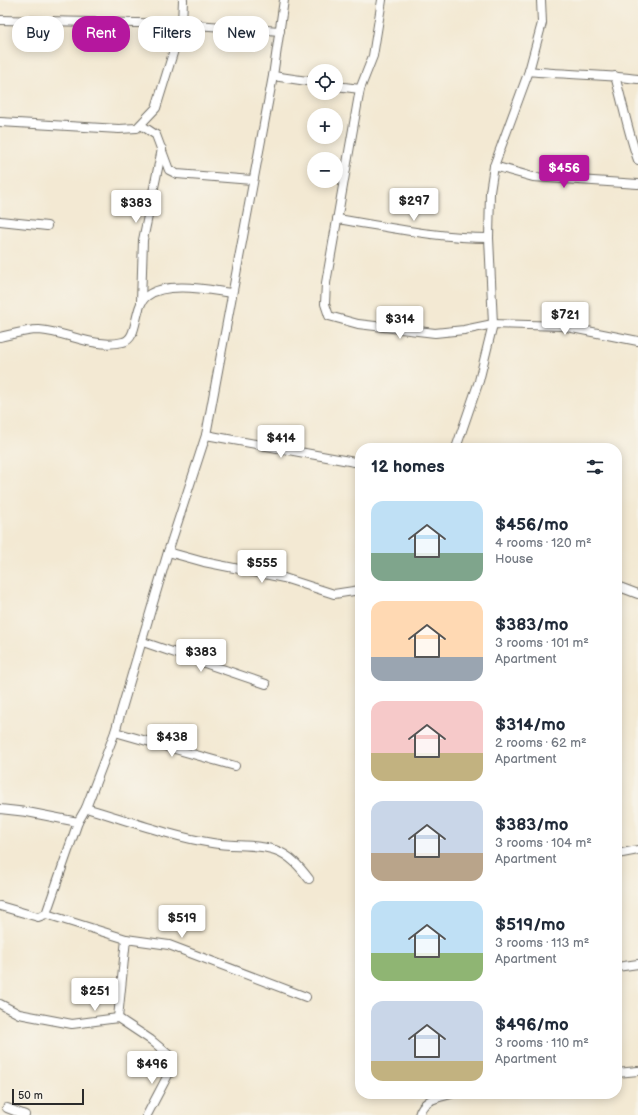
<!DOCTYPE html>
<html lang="en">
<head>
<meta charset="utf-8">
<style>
	:root { --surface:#fff; --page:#f2f2f3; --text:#1f2937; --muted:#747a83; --accent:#b5179e }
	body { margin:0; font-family:"Balsamiq Sans",sans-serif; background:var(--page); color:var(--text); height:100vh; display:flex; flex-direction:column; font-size:15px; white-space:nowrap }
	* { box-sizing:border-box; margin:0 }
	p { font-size:13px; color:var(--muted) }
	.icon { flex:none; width:22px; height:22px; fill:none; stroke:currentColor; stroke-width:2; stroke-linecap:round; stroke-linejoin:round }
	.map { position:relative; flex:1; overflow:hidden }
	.side { position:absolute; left:355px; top:443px; width:267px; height:656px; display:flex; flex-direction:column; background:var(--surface); border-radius:16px; box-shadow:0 2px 10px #0003 }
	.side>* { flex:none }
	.top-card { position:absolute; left:12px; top:16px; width:283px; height:36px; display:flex; gap:8px }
	.tools { position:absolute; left:307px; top:64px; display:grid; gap:8px }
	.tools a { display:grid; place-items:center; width:36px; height:36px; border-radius:50%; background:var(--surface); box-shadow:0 2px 10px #0003; font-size:20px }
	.scale { position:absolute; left:12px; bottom:10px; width:72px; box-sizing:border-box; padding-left:4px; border:2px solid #2b2b2b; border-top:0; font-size:11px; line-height:14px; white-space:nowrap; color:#2b2b2b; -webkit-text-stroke:3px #f7f3e8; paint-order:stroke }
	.price { position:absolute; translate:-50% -34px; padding:0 9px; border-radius:4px; background:#fff; color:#222; font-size:13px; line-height:26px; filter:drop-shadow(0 1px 2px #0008) }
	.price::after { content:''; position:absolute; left:50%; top:24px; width:12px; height:9px; margin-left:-6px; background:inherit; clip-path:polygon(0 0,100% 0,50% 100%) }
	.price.selected { background:var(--accent); color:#fff }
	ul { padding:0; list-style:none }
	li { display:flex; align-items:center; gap:12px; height:100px; padding:0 16px }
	li span { display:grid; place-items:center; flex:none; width:112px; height:80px; border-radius:12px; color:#555 }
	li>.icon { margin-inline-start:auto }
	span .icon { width:48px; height:48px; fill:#fffc; stroke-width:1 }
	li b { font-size:17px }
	h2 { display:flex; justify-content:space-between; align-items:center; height:48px; padding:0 16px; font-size:17px }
	.pill { padding:0 14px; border-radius:16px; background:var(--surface); box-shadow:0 2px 10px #0003; font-size:14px; line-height:36px }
	.pill.selected { background:var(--accent); color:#fff }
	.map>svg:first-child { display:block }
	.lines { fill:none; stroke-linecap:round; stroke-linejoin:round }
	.minor-casing { stroke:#716e66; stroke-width:10 }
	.minor { stroke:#fff; stroke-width:8 }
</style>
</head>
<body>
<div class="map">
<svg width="638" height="1115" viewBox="0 0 638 1115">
	<rect width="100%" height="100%" fill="#f7f3e8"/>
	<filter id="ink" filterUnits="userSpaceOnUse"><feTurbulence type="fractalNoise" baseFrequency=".025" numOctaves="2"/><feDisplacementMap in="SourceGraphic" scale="8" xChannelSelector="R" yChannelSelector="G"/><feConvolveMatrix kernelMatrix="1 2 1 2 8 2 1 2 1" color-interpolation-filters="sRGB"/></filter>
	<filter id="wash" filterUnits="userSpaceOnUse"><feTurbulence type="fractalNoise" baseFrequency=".012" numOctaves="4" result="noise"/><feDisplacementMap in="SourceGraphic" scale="16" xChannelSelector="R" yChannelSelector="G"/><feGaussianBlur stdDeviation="0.9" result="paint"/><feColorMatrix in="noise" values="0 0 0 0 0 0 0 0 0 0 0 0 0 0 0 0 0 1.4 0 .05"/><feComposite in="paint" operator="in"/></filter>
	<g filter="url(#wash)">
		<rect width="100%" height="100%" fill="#f3e9d3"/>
	</g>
	<g filter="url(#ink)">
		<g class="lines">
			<defs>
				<g id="minor">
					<polyline points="382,0 373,56 360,89 326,283 325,304 329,316 358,324 435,333 464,330 493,324 562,326 638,341"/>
					<polyline points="0,20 182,24 280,31"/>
					<path d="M529,71C565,75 602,74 638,79"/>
					<polyline points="273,76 314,82"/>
					<path d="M615,76C623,104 628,132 638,160"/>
					<polyline points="336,86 360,89"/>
					<polyline points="0,122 119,129 137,128 156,108 182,24 183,0"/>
					<polyline points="141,125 156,135 169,170 177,174 252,180"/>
					<polyline points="494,166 533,177 638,184"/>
					<path d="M337,219C389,227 437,238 489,238"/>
					<polyline points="0,221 47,226"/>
					<polyline points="141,302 143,240 162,149"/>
					<path d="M0,337C13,334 26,330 39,330C68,332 94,349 123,342C139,339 133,306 147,296C167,281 209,290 231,293"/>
					<polyline points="206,435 360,463"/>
					<polyline points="456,448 479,381 493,324 489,238 490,192 494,166 529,71 542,23 541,0"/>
					<polyline points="168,552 204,562 284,578 334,594 360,590"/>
					<polyline points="617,586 638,594"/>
					<polyline points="143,642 266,684"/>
					<polyline points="115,732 235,766"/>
					<path d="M86,808C127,820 169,836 212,843C233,847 255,843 275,850C290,855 300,867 309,879"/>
					<polyline points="0,809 27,812 78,822"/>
					<polyline points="617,854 638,850"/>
					<polyline points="0,906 38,917 46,914 78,822 86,808 115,732 168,552 206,435 273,76 284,0"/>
					<polyline points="46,914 126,939 169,945 306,997"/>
					<polyline points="617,967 638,964"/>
					<polyline points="0,1004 19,1014 72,1024 118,1018 151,1040 169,1055 170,1064 168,1075 147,1115"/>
					<polyline points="118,1018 126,939"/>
					<polyline points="617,1073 638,1071"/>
					<polyline points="7,1108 25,1115"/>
					<path d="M419,1115C423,1099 437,1098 451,1094"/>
				</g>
			</defs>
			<use href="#minor" class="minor-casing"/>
			<use href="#minor" class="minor"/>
		</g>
	</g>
</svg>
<div class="tools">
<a><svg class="icon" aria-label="locate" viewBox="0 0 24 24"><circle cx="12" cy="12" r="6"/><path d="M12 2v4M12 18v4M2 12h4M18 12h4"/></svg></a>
<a>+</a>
<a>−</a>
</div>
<div class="scale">50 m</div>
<b class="price selected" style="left:564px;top:189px">$456</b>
<b class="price" style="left:414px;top:222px">$297</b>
<b class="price" style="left:136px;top:224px">$383</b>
<b class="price" style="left:565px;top:336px">$721</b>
<b class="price" style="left:400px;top:340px">$314</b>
<b class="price" style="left:281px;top:459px">$414</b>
<b class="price" style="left:262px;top:584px">$555</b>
<b class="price" style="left:201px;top:673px">$383</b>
<b class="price" style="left:172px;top:758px">$438</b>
<b class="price" style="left:182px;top:939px">$519</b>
<b class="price" style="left:95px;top:1012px">$251</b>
<b class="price" style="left:152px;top:1085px">$496</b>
<div class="top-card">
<a class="pill">Buy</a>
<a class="pill selected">Rent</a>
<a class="pill">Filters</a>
<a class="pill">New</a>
</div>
<section class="side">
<h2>12 homes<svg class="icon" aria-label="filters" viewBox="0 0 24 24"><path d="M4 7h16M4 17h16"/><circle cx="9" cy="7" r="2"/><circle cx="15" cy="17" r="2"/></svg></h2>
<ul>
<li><span style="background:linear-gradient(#bfe0f5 65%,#7fa58c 0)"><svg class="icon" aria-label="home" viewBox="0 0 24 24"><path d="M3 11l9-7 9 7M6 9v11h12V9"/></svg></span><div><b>$456/mo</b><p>4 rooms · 120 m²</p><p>House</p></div></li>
<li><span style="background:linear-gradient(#ffd9b3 70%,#9aa5b1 0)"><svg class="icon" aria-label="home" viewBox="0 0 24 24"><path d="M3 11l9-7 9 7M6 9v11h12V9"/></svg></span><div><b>$383/mo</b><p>3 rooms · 101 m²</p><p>Apartment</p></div></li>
<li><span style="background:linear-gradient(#f6c9c9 65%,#c2b280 0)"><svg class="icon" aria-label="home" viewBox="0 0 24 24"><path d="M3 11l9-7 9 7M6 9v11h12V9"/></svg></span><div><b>$314/mo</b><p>2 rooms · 62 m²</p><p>Apartment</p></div></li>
<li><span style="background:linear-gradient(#c9d6e8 65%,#b9a48a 0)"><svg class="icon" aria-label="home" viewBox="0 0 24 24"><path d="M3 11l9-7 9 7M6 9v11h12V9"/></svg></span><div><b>$383/mo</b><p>3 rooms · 104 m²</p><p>Apartment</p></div></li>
<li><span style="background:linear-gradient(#bfe0f5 65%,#8fb573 0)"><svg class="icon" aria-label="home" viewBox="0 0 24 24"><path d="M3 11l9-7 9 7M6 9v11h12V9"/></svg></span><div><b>$519/mo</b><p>3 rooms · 113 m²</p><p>Apartment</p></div></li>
<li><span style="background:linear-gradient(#c9d6e8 75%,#c2b280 0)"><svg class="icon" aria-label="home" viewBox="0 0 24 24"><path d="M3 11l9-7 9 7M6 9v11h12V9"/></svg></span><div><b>$496/mo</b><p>3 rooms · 110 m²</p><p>Apartment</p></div></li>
</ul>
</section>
</div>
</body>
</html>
